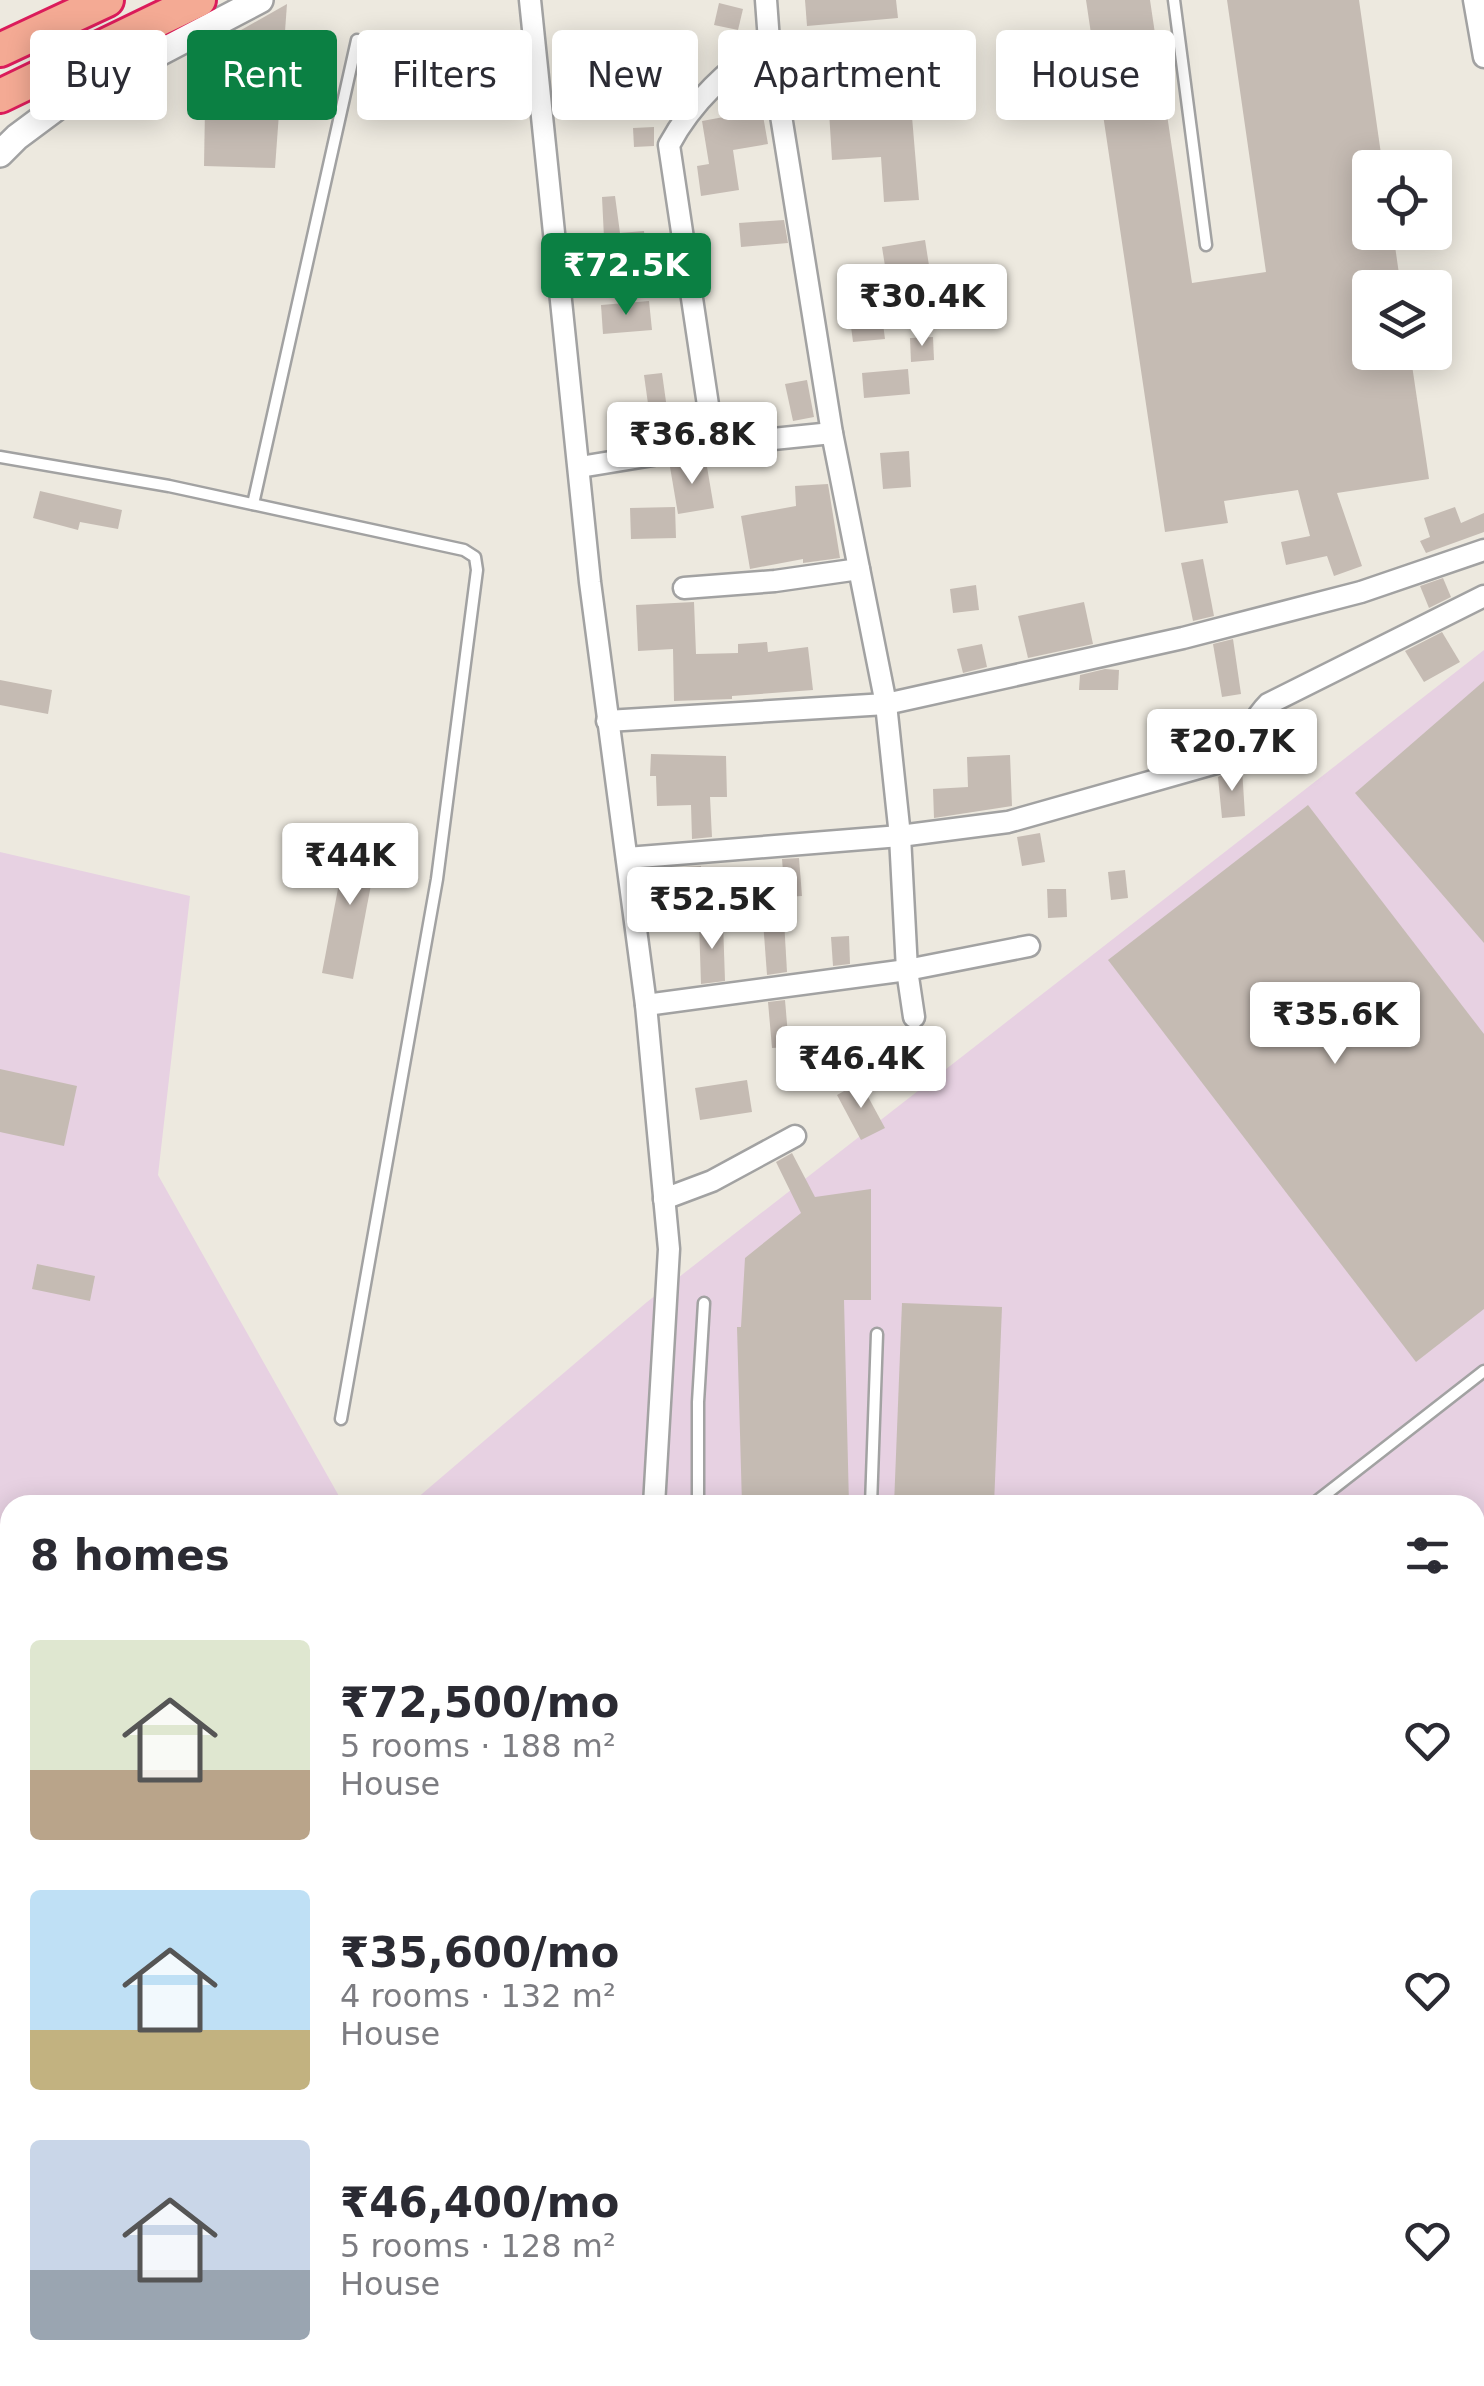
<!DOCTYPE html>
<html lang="en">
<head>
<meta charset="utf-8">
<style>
	:root { --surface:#fff; --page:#f7f7f7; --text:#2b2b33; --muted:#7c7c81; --accent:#0b8043 }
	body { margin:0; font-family:"DejaVu Sans",sans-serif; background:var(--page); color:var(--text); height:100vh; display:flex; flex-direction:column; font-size:38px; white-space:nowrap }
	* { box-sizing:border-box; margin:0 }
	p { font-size:32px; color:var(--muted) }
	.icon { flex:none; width:55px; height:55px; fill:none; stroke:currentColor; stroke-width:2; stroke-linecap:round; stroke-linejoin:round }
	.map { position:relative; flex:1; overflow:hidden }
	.side { position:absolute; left:0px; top:1495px; width:1485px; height:892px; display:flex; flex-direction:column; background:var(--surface); border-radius:30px 30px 0 0; box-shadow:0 5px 25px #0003 }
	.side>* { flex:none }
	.guide { position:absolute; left:30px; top:30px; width:1425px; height:90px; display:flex; gap:20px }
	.controls { position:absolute; left:1352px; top:150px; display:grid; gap:20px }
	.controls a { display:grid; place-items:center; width:100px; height:100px; border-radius:10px; background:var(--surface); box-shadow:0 5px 25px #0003; font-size:50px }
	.price { position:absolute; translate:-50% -85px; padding:0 22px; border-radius:10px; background:#fff; color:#222; font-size:32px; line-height:65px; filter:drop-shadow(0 2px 5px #0008) }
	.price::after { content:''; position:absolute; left:50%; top:60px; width:30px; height:22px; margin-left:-15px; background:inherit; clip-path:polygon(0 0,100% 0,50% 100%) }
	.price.current { background:var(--accent); color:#fff }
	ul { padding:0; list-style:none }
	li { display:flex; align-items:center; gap:30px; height:250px; padding:0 30px }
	li span { display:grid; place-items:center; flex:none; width:280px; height:200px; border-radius:10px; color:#555 }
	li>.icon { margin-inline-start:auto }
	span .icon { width:120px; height:120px; fill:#fffc; stroke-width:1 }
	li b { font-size:42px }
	h2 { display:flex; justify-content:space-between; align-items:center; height:120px; padding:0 30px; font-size:42px }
	.pill { padding:0 35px; border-radius:10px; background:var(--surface); box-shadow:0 5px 25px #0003; font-size:35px; line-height:90px }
	.pill.current { background:var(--accent); color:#fff }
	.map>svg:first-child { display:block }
	.industrial { fill:#e7d1e2 }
	.building { fill:#c5bbb3 }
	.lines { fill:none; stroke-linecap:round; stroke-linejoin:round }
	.service-casing { stroke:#a2a2a2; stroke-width:15 }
	.minor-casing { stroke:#a2a2a2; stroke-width:25 }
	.tertiary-casing { stroke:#a2a2a2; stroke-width:30 }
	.trunk-casing { stroke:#db1c5b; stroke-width:38 }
	.service { stroke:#fff; stroke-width:10 }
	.minor { stroke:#fff; stroke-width:20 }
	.tertiary { stroke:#fff; stroke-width:25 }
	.trunk { stroke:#f4aa94; stroke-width:32 }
</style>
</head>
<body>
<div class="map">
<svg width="1484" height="2386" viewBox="0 0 1484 2386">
	<rect width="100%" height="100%" fill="#ede9df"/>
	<g class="industrial">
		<polygon points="1484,650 1484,1562 1475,1562 1475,1505 409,1505 647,1302"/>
		<polygon points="0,852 190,896 158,1175 344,1505 10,1505 10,2378 1133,2378 1132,2386 0,2386"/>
	</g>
	<g class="building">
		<polygon points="805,0 896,0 898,18 807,26"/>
		<polygon points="1086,0 1150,0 1192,283 1266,272 1227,0 1359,0 1383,168 1370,168 1370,232 1393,232 1401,288 1370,288 1370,352 1410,352 1429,479 1337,493 1362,566 1334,576 1327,556 1286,565 1281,542 1310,536 1298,490 1224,501 1228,523 1165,532"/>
		<polygon points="719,3 743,9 738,30 714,25"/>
		<polygon points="287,4 275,168 204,166 206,50"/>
		<polygon points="911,105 919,200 884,202 881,157 832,160 829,111"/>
		<polygon points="762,110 768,144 733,150 739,190 701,196 697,166 709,164 702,121"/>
		<polygon points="654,127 654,146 634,147 633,128"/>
		<polygon points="615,196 620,233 644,231 646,256 605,258 602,197"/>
		<polygon points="784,220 788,243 741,247 739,223"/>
		<polygon points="925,240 930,272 887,279 882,247"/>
		<polygon points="878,285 885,339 853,342 850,319 861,318 857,288"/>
		<polygon points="649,301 652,330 603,334 601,305"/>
		<polygon points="933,337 934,360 911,362 910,338"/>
		<polygon points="908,369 910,394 864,398 862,373"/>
		<polygon points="662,373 667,409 649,411 644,375"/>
		<polygon points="807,380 814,417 793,421 785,384"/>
		<polygon points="909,451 911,487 883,489 880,453"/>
		<polygon points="706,461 714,508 678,514 670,467"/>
		<polygon points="828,484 840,558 803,563 803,559 750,569 741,516 796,506 795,486"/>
		<polygon points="40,491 122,510 118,529 80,522 78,530 33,518"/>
		<polygon points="675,507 676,538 631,539 630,508"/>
		<polygon points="1455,507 1461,523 1484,513 1484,532 1426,553 1420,541 1430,537 1424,518"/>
		<polygon points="1203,559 1214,616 1193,621 1181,563"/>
		<polygon points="1443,578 1451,597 1429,608 1420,586"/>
		<polygon points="976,585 979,610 953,613 950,589"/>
		<polygon points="694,602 696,654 738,653 738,644 767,642 768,652 808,647 813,690 732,696 732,699 674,701 673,649 638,651 636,605"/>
		<polygon points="1084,602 1093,644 1028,658 1018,616"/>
		<polygon points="1442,632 1460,662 1424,682 1405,651"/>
		<polygon points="1233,639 1241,694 1222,697 1213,644"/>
		<polygon points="982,644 987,667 963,673 957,649"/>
		<polygon points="1105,669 1119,670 1118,690 1079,690 1080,675"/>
		<polygon points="0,680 52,690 48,714 0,705"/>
		<polygon points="1484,681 1484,943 1355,793"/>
		<polygon points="1225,720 1228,737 1214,749 1209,751 1208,744 1174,751 1170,730"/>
		<polygon points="651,754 726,756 727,797 710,797 712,837 692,839 691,805 657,806 656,776 650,776"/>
		<polygon points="1010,755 1012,806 934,818 933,789 968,787 967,757"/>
		<polygon points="1235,768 1242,768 1245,816 1222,818 1218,777"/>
		<polygon points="1308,805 1484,1034 1484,1309 1416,1362 1108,960"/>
		<polygon points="1040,833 1045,862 1022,866 1017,837"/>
		<polygon points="348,836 379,843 353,979 322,973"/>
		<polygon points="799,858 802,896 785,897 782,859"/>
		<polygon points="701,866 704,887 688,889 685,867"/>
		<polygon points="1125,870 1128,898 1111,900 1108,872"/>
		<polygon points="1047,889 1066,889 1067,917 1048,918"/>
		<polygon points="784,920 787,972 767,975 763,921"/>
		<polygon points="699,922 723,922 725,981 701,984"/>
		<polygon points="849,936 850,964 833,966 831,937"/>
		<polygon points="785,1000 789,1047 772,1048 768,1002"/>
		<polygon points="0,1069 77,1086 64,1146 0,1132"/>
		<polygon points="747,1080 752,1112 700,1120 695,1088"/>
		<polygon points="860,1082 885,1128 861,1140 837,1095"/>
		<polygon points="792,1153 815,1197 871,1189 871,1300 844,1300 849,1505 742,1505 737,1327 741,1327 745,1258 801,1213 776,1162"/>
		<polygon points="37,1264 95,1276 90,1301 32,1289"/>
		<polygon points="902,1303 1002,1307 994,1505 894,1505"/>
	</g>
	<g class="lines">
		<defs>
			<g id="service">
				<polyline points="1174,0 1206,245"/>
				<polyline points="0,457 169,486 464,550 475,557 477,570 437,879 341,1419"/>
				<polyline points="253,504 357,40"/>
				<polyline points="698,1505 698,1402 704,1303"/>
				<polyline points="871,1505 877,1334"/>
				<polyline points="1312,1505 1484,1371"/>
				<polyline points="725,2378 725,2386"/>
				<polyline points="866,2378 866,2386"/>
				<polyline points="115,2386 117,2378"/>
				<polyline points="1109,2386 1110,2378"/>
			</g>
			<g id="minor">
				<polyline points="530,0 590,582 646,1005 669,1249 654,1505"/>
				<polyline points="766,0 769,41 832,433 886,704 900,836 907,970 914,1017"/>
				<polyline points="1474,0 1484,57"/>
				<path d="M714,445L669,145C693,100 728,70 769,41"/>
				<polyline points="580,467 714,445 832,433"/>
				<polyline points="684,588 775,581 859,569"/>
				<polyline points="607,721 886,704 1183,638 1361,592 1484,550"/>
				<path d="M627,858L900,836L1008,822L1220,762C1244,748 1248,724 1268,704L1484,596"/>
				<polyline points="646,1005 907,970 1029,946"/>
				<polyline points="664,1199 712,1181 795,1136"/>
				<polyline points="1475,2207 1484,2186"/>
				<polyline points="1262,2386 1264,2378"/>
				<polyline points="1434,2386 1435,2378"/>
			</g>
			<polyline id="tertiary" points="0,154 17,137 60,105 260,0"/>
			<g id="trunk">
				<polyline points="0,50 107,0"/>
				<polyline points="0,96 199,0"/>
			</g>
		</defs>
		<use href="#service" class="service-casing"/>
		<use href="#minor" class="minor-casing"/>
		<use href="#tertiary" class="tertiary-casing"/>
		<use href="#trunk" class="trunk-casing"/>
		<use href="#service" class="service"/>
		<use href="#minor" class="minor"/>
		<use href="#tertiary" class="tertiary"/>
		<use href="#trunk" class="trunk"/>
	</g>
</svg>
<div class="controls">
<a><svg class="icon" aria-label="locate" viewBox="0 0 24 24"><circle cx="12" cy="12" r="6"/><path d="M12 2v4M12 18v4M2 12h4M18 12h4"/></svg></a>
<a><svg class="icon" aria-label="layers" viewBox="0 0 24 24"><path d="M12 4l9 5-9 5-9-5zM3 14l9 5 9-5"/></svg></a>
</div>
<b class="price current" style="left:626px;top:318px">₹72.5K</b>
<b class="price" style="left:922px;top:349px">₹30.4K</b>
<b class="price" style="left:692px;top:487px">₹36.8K</b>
<b class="price" style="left:1232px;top:794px">₹20.7K</b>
<b class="price" style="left:350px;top:908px">₹44K</b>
<b class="price" style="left:712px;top:952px">₹52.5K</b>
<b class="price" style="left:1335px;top:1067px">₹35.6K</b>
<b class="price" style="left:861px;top:1111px">₹46.4K</b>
<div class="guide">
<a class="pill">Buy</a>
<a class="pill current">Rent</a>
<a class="pill">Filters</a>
<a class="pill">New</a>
<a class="pill">Apartment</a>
<a class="pill">House</a>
</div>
<section class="side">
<h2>8 homes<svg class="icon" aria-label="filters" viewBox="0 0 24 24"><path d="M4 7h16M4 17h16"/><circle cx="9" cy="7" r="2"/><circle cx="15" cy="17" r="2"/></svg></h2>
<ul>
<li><span style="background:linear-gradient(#dfe7d0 65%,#b9a48a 0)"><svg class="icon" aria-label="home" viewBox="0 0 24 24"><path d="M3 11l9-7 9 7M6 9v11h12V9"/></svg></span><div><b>₹72,500/mo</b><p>5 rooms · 188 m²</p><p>House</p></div><svg class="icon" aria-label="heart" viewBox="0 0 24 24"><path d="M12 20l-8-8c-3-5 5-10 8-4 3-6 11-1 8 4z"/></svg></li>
<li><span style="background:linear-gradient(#bfe0f5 70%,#c2b280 0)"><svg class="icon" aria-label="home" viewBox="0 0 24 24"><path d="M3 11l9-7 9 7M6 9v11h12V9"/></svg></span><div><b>₹35,600/mo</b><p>4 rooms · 132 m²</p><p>House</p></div><svg class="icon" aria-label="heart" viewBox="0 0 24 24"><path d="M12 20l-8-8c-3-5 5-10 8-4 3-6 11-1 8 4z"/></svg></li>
<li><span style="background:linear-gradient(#c9d6e8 65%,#9aa5b1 0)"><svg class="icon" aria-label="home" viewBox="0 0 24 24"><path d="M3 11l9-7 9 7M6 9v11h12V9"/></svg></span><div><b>₹46,400/mo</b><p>5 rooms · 128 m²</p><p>House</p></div><svg class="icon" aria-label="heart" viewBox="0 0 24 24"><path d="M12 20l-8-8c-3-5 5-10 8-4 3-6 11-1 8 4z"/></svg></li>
</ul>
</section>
</div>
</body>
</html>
